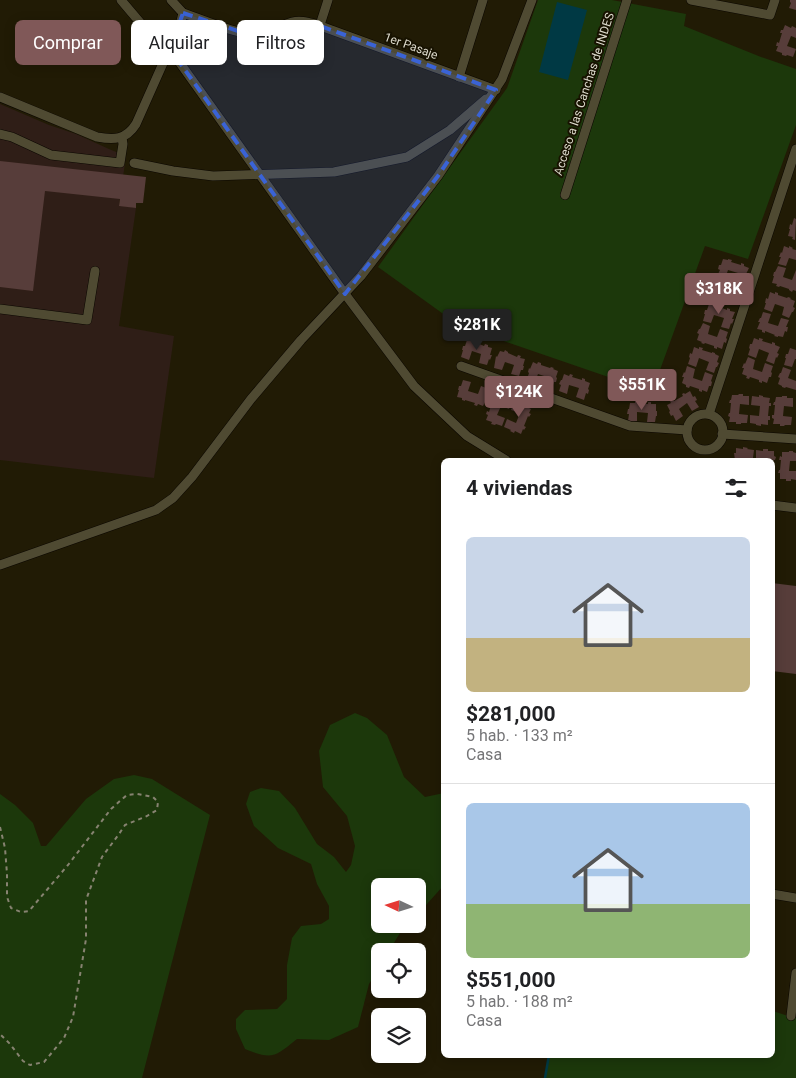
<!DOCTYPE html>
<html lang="es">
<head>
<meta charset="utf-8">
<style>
	:root { --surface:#fff; --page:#f2f2f2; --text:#202124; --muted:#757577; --line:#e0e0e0; --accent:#805858 }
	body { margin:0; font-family:Roboto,sans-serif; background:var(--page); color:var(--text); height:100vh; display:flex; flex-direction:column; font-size:19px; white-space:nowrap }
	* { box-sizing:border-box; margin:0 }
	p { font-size:16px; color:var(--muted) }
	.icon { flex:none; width:28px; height:28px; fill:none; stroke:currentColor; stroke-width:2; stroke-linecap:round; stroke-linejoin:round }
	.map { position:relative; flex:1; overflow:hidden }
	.sheet { position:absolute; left:441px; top:458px; width:334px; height:600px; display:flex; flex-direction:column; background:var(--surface); border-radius:8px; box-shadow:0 2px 12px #0003 }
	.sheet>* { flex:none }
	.banner { position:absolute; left:15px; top:20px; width:351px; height:45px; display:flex; gap:10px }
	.needle { width:32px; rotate:274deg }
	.controls { position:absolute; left:371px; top:878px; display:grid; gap:10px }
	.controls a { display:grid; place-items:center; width:55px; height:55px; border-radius:8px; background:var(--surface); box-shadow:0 2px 12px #0003; font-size:25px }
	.price { position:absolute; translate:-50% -42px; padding:0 11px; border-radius:5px; background:var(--accent); color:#fff; font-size:16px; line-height:32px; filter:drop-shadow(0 1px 2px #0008) }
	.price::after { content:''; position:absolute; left:50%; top:30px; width:15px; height:11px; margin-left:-8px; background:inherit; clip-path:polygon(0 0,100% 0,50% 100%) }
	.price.active { background:#222; color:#fff }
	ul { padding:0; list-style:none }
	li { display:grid; align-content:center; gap:10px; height:265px; padding:0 25px }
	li+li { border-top:1px solid var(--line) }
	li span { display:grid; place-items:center; height:155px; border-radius:8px; color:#555 }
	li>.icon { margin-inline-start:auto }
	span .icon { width:90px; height:90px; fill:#fffc; stroke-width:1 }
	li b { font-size:21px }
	h2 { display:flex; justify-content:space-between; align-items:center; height:60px; padding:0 25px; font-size:21px }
	.tag { padding:0 18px; border-radius:8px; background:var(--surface); box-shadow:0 2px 12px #0003; font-size:18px; line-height:45px }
	.tag.active { background:var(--accent); color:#fff }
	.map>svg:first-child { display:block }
	.industrial { fill:#2f1e17 }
	.green { fill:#1c380b }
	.water { fill:#003944 }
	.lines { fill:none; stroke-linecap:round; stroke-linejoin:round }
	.stream { stroke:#003944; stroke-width:2.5 }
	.building { fill:#573d3a }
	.minor-casing { stroke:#0a0600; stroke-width:10 }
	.path { stroke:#878371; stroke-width:2; stroke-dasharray:4 4; stroke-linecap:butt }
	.minor { stroke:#4f4a32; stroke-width:9 }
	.marked { fill:#3a63d6; fill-opacity:0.2; stroke:#3a63d6; stroke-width:4; stroke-dasharray:10 6; stroke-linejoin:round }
	.labels { text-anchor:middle; stroke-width:4; stroke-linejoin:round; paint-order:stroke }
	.street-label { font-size:12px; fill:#dddacc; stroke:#171200 }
</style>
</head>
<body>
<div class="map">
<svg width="796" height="1078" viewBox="0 0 796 1078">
	<rect width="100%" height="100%" fill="#211b05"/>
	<polygon class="industrial" points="0,104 49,125 76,134 109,149 126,156 119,205 136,208 119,326 174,336 154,478 0,460"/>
	<g class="green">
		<polygon points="538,0 612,0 686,14 684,26 761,57 796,69 796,125 748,259 705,246 652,392 460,326 378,267 507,88"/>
		<path d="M355,713L367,718L387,735L404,777L425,797L444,793V885L418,914V886H380V924H409L400,933L389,951H380V966L369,984L358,1027L329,1040L297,1039C275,1057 272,1060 245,1049L236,1029V1019L245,1010L277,1009L287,999V965L292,938L301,926L321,924L329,919V906L317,884L311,864L278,848L254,826L246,804L250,792L261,788L279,791L295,808L317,844L334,857L346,872L351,865L355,846L347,816L323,787L319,751L330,725Z"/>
		<polygon points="134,775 152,779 210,815 142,1078 0,1078 0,794 15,805 33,823 41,846 46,846 86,799 114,779"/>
		<polygon points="773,1011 791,1017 796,1018 796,1078 545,1078 549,1055 772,1055"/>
	</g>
	<polygon class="water" points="557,2 587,10 568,80 539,72"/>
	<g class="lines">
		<polyline class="stream" points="545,1078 549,1055"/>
	</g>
	<g class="building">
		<polygon points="790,0 796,0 796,10 789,8 791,3 790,2"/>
		<polygon points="785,25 791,28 792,26 796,28 796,38 791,36 787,46 796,49 793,57 787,55 786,56 782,55 782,53 776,51 778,46 776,46 777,42 779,43 782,33 780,33 781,30 783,30"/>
		<polygon points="0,161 146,177 143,203 136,203 136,208 119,206 120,199 45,191 33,291 0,287"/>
		<polygon points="794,218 796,219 795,240 792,239 793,237 788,236 790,229 789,229 790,224 792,225"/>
		<polygon points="784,246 789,248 789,246 793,248 792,249 796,250 796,260 789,258 786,266 778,264 781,257 779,257 781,252 782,253"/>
		<polygon points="723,259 728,260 728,259 732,260 731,262 741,265 741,263 744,264 744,266 749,268 746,274 748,274 746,279 745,278 743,285 735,282 738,273 728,270 725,279 717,276 720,270 718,269 719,265 721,265"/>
		<polygon points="778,266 786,268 783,277 792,280 796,270 796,291 793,290 792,292 789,290 789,289 780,286 779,287 776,286 777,284 772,283 774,276 773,276 774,272 775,272"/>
		<polygon points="717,278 725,281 722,289 731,293 734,284 742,287 740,293 741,294 740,298 738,297 736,304 732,302 731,304 728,303 728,301 719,298 718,299 715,298 716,297 711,295 713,289 711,288 713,284 715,284"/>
		<polygon points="770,292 775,294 775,292 778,293 778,295 787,298 788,297 791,298 790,299 795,301 793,307 795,308 793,312 792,312 789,318 782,315 784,307 775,304 772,312 764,309 766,303 765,303 766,298 768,299"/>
		<polygon points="709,304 714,305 714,304 718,305 717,306 727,310 727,308 730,309 730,311 735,312 732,319 734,319 732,324 731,323 729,329 721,327 724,318 714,315 711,323 703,321 705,314 704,314 705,310 707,310"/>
		<polygon points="763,312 771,314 768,323 778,326 781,318 789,320 786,327 788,327 787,332 785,331 783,337 778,336 778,337 774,336 775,335 765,331 765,333 762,332 762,330 757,329 760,322 758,322 760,318 761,318"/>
		<polygon points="703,323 710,326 708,334 717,337 720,329 728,332 726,338 727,339 726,343 724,342 722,349 717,347 717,349 714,348 714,346 705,343 704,344 701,343 702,342 697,340 699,334 697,333 699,329 700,329"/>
		<polygon points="754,338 759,340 759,338 763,339 762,341 772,344 772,342 775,343 775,345 780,347 777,353 779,354 777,358 776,357 774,364 766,361 769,353 759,349 756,358 748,355 750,349 749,348 750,344 752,344"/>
		<polygon points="467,340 472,341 472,340 475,341 475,342 484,346 485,344 488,345 488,347 492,348 490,355 492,355 490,360 489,359 487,365 479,363 481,354 472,351 469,360 461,357 463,350 462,350 463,346 465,346"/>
		<polygon points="694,347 699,349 699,347 703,348 702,350 712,353 712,352 715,353 715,354 719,356 717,362 719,363 717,367 716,367 714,373 706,370 709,362 699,358 696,367 688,364 690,358 689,357 690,353 692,354"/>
		<polygon points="790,348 796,350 796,359 795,359 792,367 784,365 786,358 785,358 786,354 788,354"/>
		<polygon points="505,350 508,352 508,353 517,357 518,355 521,356 520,358 525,359 523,366 524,366 523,370 521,370 519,376 511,374 514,365 505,362 502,370 494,368 496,356 497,357 500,351 504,352"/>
		<polygon points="748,357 755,360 753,369 762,372 765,363 773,366 771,372 772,373 771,377 769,377 767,383 762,381 762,383 759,382 759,380 750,377 749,379 746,378 747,376 742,374 744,368 742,368 744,363 745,364"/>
		<polygon points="533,362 537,364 538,362 541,363 541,365 550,368 551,367 554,368 553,369 558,371 556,377 557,378 556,382 554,382 552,388 544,385 547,377 538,374 535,382 527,379 529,373 528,372 529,368 530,369"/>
		<polygon points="687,366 695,369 693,378 702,381 705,372 713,375 711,381 712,382 711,386 709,386 707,392 702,390 702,392 699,391 699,389 690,386 689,388 686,387 686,385 682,383 684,377 682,377 684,372 685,373"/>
		<polygon points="783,367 791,370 788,378 796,381 796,390 786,387 785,388 782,387 782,386 778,384 780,378 778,377 780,373 781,373"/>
		<polygon points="564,374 569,376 570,374 573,375 572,377 582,380 582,378 585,379 585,381 590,383 588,389 589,390 588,394 586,393 584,400 576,397 579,388 569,385 567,394 559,391 561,385 559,384 561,380 562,380"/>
		<polygon points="463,380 471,382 468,391 478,394 481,386 489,389 486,395 488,396 483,406 478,404 477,406 474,405 475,403 465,400 465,401 462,400 462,398 457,397 459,390 458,390 459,386 461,386"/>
		<polygon points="690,391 693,397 695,396 697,400 695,401 699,407 692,411 687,403 679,409 683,416 676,421 673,415 671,416 669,412 670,411 667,405 671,403 670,401 673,400 674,401 683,396 682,394 684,393 685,394"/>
		<polygon points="496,394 502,397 502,395 507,397 506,399 512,401 509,409 501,406 497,415 505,418 502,426 496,424 495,425 491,424 492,422 486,420 488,415 486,414 487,411 489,412 492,402 491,402 492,398 494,399"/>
		<polygon points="739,394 743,394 743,396 749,396 749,405 740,404 739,414 748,415 747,423 741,423 741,424 736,424 736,422 729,422 730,417 728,416 729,413 730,413 731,403 729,403 730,400 731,400 732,395 738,395"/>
		<polygon points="759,395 763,396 763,397 770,398 769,403 771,403 771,406 769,406 768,416 770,416 770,420 768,420 768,425 761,424 761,426 756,425 756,424 750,423 750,415 759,416 760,406 751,405 752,396 759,397"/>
		<polygon points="782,396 787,396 787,398 793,398 793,407 784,406 783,416 792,417 791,425 785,425 784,426 780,426 780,424 773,424 774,419 772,418 772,415 774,415 775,405 773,405 774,402 775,402 776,397 782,397"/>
		<polygon points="635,401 638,401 638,403 648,404 648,402 651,402 651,404 656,404 656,411 657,411 657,416 656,416 655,422 647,422 648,413 637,412 637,421 628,421 629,414 627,414 628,409 629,409 630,403 635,403"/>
		<polygon points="514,402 521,404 521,403 525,405 525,406 531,409 529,413 531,414 529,417 528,416 524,426 526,427 524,430 523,429 521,434 515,431 514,433 510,431 511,430 504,427 507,419 516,423 520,413 511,410"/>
		<polygon points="743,447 748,448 747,449 754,450 753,458 744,458 744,460 735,460 734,453 736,453 736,448 743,449"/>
		<polygon points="763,449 768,449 768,451 774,451 774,456 776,457 775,460 756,458 756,450 763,451"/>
		<polygon points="789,451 793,451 793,452 796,453 796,461 790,461 789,471 796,471 796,480 791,479 791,481 786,481 786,479 780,479 780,473 778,473 779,470 780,470 781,460 779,460 780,456 782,457 782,452 789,452"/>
		<polygon points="772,583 796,586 796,674 772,671"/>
	</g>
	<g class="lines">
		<defs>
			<g id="minor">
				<polyline points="121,0 143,26 147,34 151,38 170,49 345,294 414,386 467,436 506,460"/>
				<polyline points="171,0 183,13"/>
				<polyline points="691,0 770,15 775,0"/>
				<polyline points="320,25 328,0"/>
				<polyline points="459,77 483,0"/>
				<path d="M0,97L97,137C114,140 126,140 136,124L180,25L183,13C201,19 240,36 258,34C270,33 280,25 292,22C300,20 307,22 315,24L496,90"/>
				<polyline points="0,134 12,137 51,155 120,163 123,144 122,138"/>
				<polyline points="134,163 173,171 213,176 334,172 407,157 450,130 486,99"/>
				<polyline points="565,195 627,0"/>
				<polyline points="0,309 87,320 95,271"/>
				<polyline points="461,366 630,426 687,430"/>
				<polyline points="709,414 796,149"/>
				<circle cx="705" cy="432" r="18"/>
				<polyline points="722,434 796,439"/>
				<polyline points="772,505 796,508"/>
				<polyline points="0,565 156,510 173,498 192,477 251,399 301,340 361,276 438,176 502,79 532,0"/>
				<polyline points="772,894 796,898"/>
				<polyline points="791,1016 796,973"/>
			</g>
		</defs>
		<use href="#minor" class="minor-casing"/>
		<polyline class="path" points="0,827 5,848 7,874 7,897 11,908 21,912 29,911 68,865 111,809 121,800 127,795 137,794 153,797 158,802 157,810 147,816 125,825 119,834 102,857 86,900 86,939 73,1017 64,1038 44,1062 30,1065 23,1061 10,1044 0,1034"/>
		<use href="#minor" class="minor"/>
	</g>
	<path class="marked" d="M183,13L244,33L266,32L292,22L315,24L496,90L438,176L345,294L170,49Z"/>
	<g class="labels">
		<g class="street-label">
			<text transform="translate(411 46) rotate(20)" y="4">1er Pasaje</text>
			<text transform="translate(584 94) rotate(-72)" y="4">Acceso a las Canchas de INDES</text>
		</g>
	</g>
</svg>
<div class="controls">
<a><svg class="needle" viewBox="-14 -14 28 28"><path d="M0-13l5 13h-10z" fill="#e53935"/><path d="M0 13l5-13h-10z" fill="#757577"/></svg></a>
<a><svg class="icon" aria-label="locate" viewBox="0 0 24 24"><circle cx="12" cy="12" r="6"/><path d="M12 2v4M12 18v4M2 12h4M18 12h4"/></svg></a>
<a><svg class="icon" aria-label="layers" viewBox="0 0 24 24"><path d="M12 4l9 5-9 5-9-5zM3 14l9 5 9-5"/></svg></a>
</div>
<b class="price" style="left:719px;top:315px">$318K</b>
<b class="price active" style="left:477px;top:351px">$281K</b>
<b class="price" style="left:642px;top:411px">$551K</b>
<b class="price" style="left:519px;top:418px">$124K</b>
<div class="banner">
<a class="tag active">Comprar</a>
<a class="tag">Alquilar</a>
<a class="tag">Filtros</a>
</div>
<section class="sheet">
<h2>4 viviendas<svg class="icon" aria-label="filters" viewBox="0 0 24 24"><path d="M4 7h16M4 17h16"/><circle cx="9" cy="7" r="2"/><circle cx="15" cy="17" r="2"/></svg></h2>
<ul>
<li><span style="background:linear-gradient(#c9d6e8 65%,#c2b280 0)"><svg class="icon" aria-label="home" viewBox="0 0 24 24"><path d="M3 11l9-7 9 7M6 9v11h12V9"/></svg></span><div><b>$281,000</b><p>5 hab. · 133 m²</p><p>Casa</p></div></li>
<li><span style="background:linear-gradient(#a9c7e8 65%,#8fb573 0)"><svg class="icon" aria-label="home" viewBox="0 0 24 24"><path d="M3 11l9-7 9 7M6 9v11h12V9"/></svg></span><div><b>$551,000</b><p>5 hab. · 188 m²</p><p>Casa</p></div></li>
</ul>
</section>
</div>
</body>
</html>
